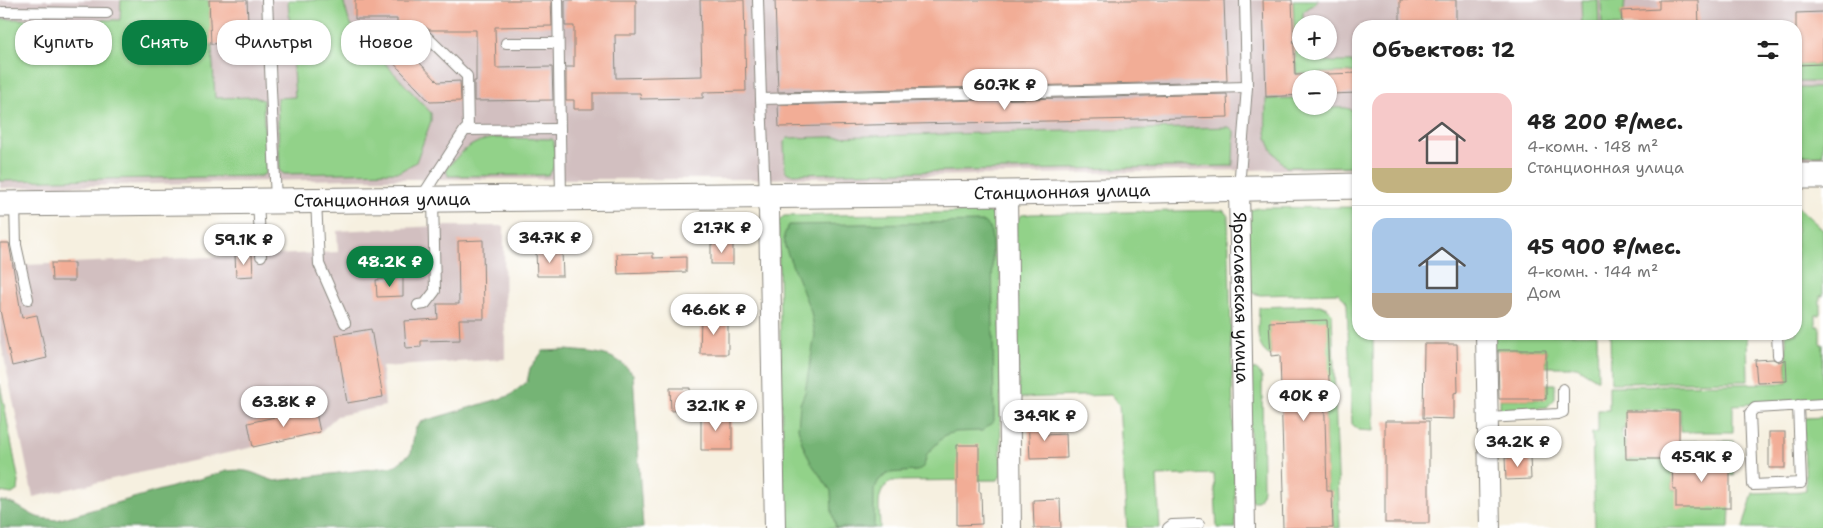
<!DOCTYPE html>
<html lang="ru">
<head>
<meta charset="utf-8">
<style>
	:root { --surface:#fff; --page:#f2f2f2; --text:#222; --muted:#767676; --line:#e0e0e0; --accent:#0b8043 }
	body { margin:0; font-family:"Shantell Sans",sans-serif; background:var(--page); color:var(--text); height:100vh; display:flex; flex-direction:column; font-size:19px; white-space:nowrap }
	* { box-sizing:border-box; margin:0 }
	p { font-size:16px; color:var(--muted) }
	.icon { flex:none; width:28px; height:28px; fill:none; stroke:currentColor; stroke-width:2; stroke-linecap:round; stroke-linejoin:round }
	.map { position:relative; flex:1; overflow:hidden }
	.panel { position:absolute; left:1352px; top:20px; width:450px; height:320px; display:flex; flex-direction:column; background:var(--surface); border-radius:20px; box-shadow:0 1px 4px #0004 }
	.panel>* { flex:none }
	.guide { position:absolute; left:15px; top:20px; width:475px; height:45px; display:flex; gap:10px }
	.tools { position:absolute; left:1292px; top:15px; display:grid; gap:10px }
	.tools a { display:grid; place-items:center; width:45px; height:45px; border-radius:50%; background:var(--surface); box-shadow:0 1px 4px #0004; font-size:25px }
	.price { position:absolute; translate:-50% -42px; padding:0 11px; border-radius:18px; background:#fff; color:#222; font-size:16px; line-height:32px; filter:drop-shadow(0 1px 2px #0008) }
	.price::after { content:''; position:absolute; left:50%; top:30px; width:15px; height:11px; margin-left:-8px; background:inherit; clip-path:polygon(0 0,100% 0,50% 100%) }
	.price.active { background:var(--accent); color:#fff }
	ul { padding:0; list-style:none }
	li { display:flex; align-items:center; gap:15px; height:125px; padding:0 20px }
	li+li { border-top:1px solid var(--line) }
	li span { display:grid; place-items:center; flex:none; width:140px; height:100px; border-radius:15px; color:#555 }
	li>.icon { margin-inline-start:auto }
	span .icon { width:60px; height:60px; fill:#fffc; stroke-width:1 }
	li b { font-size:21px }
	h2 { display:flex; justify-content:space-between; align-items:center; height:60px; padding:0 20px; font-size:21px }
	.pill { padding:0 18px; border-radius:20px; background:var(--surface); box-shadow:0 1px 4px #0004; font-size:18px; line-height:45px }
	.pill.active { background:var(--accent); color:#fff }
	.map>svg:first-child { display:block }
	.industrial { fill:#d2bfc0; fill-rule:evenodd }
	.green { fill:#92d289; stroke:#577752 }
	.forest { fill:#75b475; stroke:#486848 }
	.building { fill:#f2ad96 }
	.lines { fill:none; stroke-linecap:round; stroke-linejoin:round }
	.service-casing { stroke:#89867e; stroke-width:12 }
	.minor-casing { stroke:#89867e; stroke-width:22 }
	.tertiary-casing { stroke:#89867e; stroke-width:27 }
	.service { stroke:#fff; stroke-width:10 }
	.minor { stroke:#fff; stroke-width:20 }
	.tertiary { stroke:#fff; stroke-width:25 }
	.labels { text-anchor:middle; stroke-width:5; stroke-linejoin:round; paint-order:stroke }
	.street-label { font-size:18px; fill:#1c1c1c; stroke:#fff }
</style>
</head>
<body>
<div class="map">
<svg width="1823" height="528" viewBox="0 0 1823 528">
	<rect width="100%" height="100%" fill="#fff"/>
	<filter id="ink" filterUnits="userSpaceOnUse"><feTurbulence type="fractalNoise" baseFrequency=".02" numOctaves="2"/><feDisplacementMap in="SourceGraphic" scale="10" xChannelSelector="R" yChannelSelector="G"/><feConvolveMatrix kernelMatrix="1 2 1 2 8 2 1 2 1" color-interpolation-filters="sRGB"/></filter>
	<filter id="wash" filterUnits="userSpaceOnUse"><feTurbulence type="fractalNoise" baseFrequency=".0096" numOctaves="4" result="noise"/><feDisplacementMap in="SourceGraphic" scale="20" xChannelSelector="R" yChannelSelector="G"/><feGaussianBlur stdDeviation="1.12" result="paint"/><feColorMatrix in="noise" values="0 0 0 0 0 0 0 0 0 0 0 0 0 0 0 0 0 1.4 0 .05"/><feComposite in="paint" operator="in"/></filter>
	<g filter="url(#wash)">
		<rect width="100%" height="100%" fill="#f6f0e0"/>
		<g class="industrial">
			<path d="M0,0H1823V160H1796V26H1359V168L750,179H347L0,188ZM1301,24H1329V51H1301ZM1301,79H1329V106H1301Z"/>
			<polygon points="438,226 504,226 505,359 382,367 385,406 337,416 320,432 33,497 0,338 0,266 235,256 235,255 251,254 252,256 338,252 337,231"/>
		</g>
		<g class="green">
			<polygon points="121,0 209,0 215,98 255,97 263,100 266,173 261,176 0,181 0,19 120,20"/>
			<polygon points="288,0 343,0 349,21 357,33 431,113 431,121 416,162 399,172 284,174 280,171 277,98 295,97"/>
			<polygon points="1293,0 1319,0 1303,12 1303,24 1301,24 1301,51 1307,51 1312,58 1332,62 1359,62 1359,72 1296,74"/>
			<polygon points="1581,0 1598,0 1599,26 1582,26"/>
			<polygon points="1601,0 1625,0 1624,11 1621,12 1622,26 1602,26"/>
			<polygon points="1823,64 1823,82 1796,82 1796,65"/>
			<polygon points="1796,88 1823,88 1823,155 1796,156"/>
			<path d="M1293,98L1301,103V106L1346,108L1359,112V166L1286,167C1261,142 1266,131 1266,99Z"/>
			<polygon points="1229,127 1234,131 1233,163 1232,166 1229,166 790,174 785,171 784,142 788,138"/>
			<path d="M497,138L552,139L554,141C554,153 558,167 548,175L448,176L446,169C462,151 472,140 497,138Z"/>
			<polygon points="1796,205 1823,230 1823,296 1820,296 1820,315 1816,315 1816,326 1820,326 1820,344 1823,344 1823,400 1733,405 1733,432 1680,432 1680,409 1626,410 1626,429 1622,429 1622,440 1625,441 1626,459 1676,459 1673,478 1673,489 1730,508 1729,528 1595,528 1592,433 1598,432 1598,410 1609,410 1609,386 1787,383 1786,334 1796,334"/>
			<polygon points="1359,207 1359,334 1373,334 1374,431 1358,430 1352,424 1347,305 1346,301 1338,293 1260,295 1253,293 1249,287 1247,211 1258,208"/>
			<polygon points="1223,210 1228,216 1236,528 1217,528 1214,474 1157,476 1160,528 1127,528 1119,405 1111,395 1019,398 1015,220 1022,215 1031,214"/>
			<path d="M988,212L995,216L1000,222L1001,475L998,480L892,481C874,492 880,509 880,528H784L778,221L784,216Z"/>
			<path d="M1320,305L1327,308L1332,313L1340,528H1333L1332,491H1327L1324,382L1270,322L1271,356C1253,348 1259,323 1259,307Z"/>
			<polygon points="1493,334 1597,334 1598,380 1577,367 1546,367 1546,350 1493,350"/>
			<polygon points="1610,334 1747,334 1748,381 1611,383"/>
			<path d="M1249,369C1257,369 1259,371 1262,378L1263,489L1262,494L1258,501H1251Z"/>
			<polygon points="0,384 19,482 18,490 12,494 0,492"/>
			<polygon points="1546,384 1555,384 1555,399 1547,407 1500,411 1500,399 1546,399"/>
			<polygon points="1823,417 1823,528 1743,528 1753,493 1806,491 1803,422 1806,418"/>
			<polygon points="1679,441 1734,441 1734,476 1679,459"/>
		</g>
		<g class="forest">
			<polygon points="984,222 990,228 992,239 994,421 982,431 956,432 945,435 927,454 924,466 917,471 889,473 879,480 874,490 874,528 836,528 832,513 831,491 811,463 802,443 798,428 800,404 805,392 815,335 811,312 785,247 784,235 789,225"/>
			<path d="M566,350C595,353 614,351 633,374L643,528H0V501C14,501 25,512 37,517C43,519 51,519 57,520L227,471C251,468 254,475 275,481L395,466L411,453L415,429L421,422L509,396L527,382L530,368L543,351Z"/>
		</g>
		<g id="blocks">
			<g class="building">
				<polygon points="209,0 247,0 249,42 211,44"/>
				<polygon points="355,0 551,0 552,26 495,27 496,68 552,67 553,100 474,101 474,81 476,81 476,30 430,30 425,27 416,30 421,24 397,24 397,19 355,19"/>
				<polygon points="565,0 636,0 636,35 615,35 616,78 702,76 700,0 744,0 746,91 703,92 703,98 641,99 640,93 593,93 593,109 574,109 574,100 566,100 566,67 574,67 574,26 565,26"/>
				<polygon points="775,0 1224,0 1227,81 778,92"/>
				<polygon points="1263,0 1292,0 1295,75 1359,73 1359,93 1329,94 1329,79 1301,79 1301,95 1266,97"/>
				<rect x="1400" y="0" width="56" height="26"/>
				<polygon points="1659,0 1698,0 1699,26 1622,26 1621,11 1659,9"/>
				<polygon points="1823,12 1823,64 1796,65 1796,13"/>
				<polygon points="401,43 438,82 460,81 461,101 430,102 387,56"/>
				<polygon points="1227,94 1228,117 779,127 778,105"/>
				<polygon points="483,240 484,319 459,319 460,340 421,341 421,347 406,348 404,321 438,319 437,304 459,304 458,241"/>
				<polygon points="0,243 9,243 22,318 37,315 47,358 12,366 0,310"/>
				<rect x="711" y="244" width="22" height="20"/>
				<polygon points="562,251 563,276 537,276 536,252"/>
				<polygon points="653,253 653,258 686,257 686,272 618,274 617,254"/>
				<polygon points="252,254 253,276 236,277 235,255"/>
				<polygon points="51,263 74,263 74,281 52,281"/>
				<polygon points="403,278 403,296 377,297 376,280"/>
				<polygon points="701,317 728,318 728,354 700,354"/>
				<polygon points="1327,320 1329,382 1324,382 1327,491 1332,491 1333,528 1283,528 1282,491 1284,492 1280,355 1271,356 1269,322"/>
				<polygon points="371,329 383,397 347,403 336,335"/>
				<polygon points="1424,344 1457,344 1458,392 1454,393 1454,419 1423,418"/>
				<polygon points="1498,350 1546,350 1546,399 1499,399"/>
				<polygon points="1773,359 1779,362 1786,359 1787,381 1757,382 1755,360"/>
				<polygon points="670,388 690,388 690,410 671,411"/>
				<polygon points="315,408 320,432 253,447 248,423"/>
				<polygon points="1625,411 1679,411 1679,459 1626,459"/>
				<polygon points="701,414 732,415 732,450 701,450"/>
				<polygon points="1042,416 1043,435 1066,434 1067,458 1030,459 1028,417"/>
				<rect x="1385" y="421" width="44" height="102"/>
				<rect x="1769" y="432" width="16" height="36"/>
				<polygon points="957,445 979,445 979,492 981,492 982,524 957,525"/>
				<polygon points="1530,457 1531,479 1506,480 1505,458"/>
				<polygon points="1672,459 1730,459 1730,508 1676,508 1676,489 1673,489"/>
				<polygon points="1060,499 1061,528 1034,528 1033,500"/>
			</g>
		</g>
	</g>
	<g filter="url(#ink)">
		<use href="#blocks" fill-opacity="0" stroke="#89867e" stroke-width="1"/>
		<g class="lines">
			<defs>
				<g id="service">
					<polyline points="267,0 276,201"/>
					<polyline points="558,0 561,198"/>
					<polyline points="758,0 761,99"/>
					<polyline points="0,12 107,13"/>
					<polyline points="424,34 467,76 468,130"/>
					<polyline points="506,43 558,43"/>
					<polyline points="1239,188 1247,87 1245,0"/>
					<polyline points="765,195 761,99 1247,87"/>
					<polyline points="421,198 465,130 560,129"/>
					<polyline points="316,200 319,264 345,323"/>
					<polyline points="258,202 261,256"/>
					<polyline points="15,204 16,245 28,299"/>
					<polyline points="418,305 425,304 435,291 433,199"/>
					<polyline points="1777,334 1778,355"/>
					<polyline points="1798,405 1801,483 1753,485 1750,413 1755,408 1823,404"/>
					<polyline points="1488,418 1558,414 1563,412 1563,389"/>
					<polyline points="1168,528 1172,525 1199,524"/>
				</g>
				<g id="minor">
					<path id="s1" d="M1239,188L1245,528"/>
					<polyline points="1007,193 1011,528"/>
					<polyline points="765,196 769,210 775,528"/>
					<polyline points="1486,334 1490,528"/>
				</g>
				<g id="tertiary">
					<polyline points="1796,176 1823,176"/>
					<path id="s2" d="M0,204L1007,193L1359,186"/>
				</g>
			</defs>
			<use href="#service" class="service-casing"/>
			<use href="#minor" class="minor-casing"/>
			<use href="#tertiary" class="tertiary-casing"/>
			<use href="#service" class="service"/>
			<use href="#minor" class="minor"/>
			<use href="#tertiary" class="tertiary"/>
		</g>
	</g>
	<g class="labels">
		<g class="street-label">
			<text dy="6" stroke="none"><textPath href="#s2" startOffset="1062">Станционная улица</textPath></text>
			<text dy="6" stroke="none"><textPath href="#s2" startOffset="382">Станционная улица</textPath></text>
			<text dy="6" stroke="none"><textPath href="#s1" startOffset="110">Ярославская улица</textPath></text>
		</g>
	</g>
</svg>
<div class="tools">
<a>+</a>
<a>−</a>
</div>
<b class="price" style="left:1005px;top:111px">60.7K ₽</b>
<b class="price" style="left:722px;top:254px">21.7K ₽</b>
<b class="price" style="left:550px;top:264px">34.7K ₽</b>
<b class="price" style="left:244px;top:266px">59.1K ₽</b>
<b class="price active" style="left:390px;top:288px">48.2K ₽</b>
<b class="price" style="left:714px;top:336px">46.6K ₽</b>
<b class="price" style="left:1304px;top:422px">40K ₽</b>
<b class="price" style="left:284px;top:428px">63.8K ₽</b>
<b class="price" style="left:716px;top:432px">32.1K ₽</b>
<b class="price" style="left:1045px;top:442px">34.9K ₽</b>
<b class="price" style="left:1518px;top:468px">34.2K ₽</b>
<b class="price" style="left:1702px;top:483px">45.9K ₽</b>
<div class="guide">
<a class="pill">Купить</a>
<a class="pill active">Снять</a>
<a class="pill">Фильтры</a>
<a class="pill">Новое</a>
</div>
<section class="panel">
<h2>Объектов: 12<svg class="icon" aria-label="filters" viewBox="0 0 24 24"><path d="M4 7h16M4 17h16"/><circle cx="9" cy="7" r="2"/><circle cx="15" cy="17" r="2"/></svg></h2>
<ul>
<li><span style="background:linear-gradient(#f6c9c9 75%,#c2b280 0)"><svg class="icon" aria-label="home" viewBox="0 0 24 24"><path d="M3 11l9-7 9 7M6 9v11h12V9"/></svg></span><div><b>48 200 ₽/мес.</b><p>4-комн. · 148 m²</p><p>Станционная улица</p></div></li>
<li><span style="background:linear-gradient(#a9c7e8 75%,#b9a48a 0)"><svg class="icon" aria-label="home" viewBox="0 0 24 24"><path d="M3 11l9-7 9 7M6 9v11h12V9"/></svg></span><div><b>45 900 ₽/мес.</b><p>4-комн. · 144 m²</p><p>Дом</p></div></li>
</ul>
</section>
</div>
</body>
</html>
